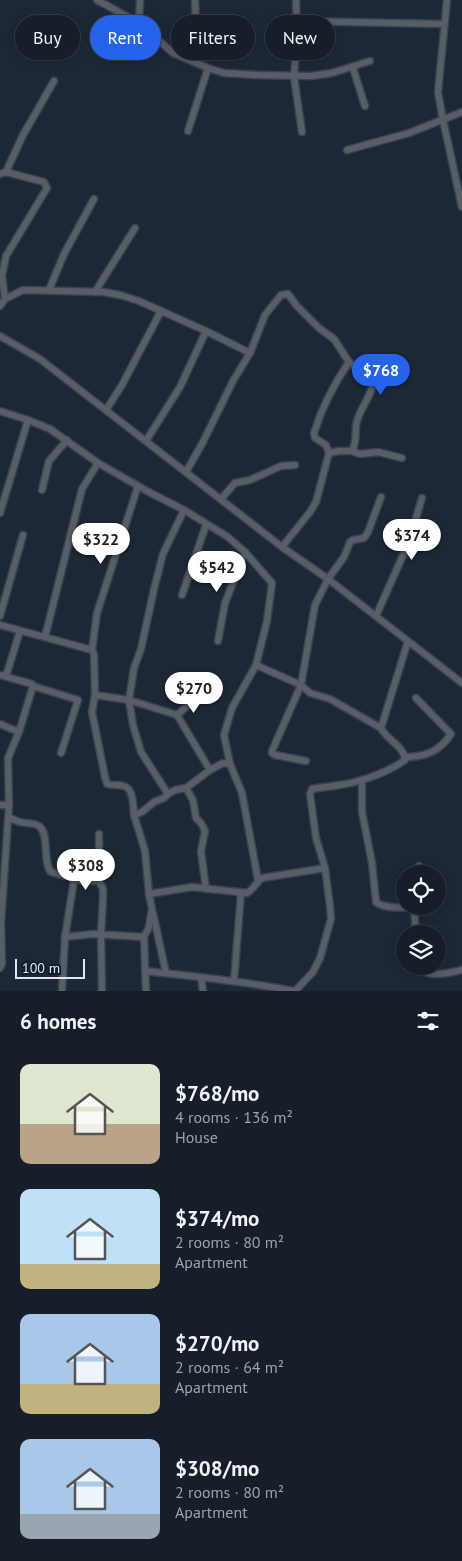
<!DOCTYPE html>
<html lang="en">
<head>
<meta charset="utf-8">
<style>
	:root { --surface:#161e29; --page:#1f2731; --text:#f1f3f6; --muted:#9ea2a8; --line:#353c46; --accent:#2563eb }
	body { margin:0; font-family:"PT Sans",sans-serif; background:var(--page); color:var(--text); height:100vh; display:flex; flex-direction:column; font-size:19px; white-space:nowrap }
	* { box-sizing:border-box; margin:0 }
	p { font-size:16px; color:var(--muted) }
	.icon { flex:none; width:28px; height:28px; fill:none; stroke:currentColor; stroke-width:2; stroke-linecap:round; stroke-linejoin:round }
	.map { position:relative; height:991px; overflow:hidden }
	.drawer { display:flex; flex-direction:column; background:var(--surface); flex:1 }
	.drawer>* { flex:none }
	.guide { position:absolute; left:15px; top:15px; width:432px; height:45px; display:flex; gap:10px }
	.fabs { position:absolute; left:396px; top:865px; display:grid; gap:10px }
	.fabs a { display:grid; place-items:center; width:50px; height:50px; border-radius:50%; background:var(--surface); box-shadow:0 2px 12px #0003,0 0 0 1px var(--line); font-size:25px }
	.scale { position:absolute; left:15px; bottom:12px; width:70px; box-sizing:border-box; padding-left:5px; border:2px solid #e0e7f1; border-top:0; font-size:14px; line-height:18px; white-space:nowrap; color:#e0e7f1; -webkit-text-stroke:4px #131f2d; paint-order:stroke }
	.price { position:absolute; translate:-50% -42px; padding:0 11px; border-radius:18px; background:#fff; color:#222; font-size:16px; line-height:32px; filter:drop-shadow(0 1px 2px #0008) }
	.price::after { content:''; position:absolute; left:50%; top:30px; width:15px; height:11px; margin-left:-8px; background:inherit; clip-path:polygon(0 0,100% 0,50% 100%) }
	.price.selected { background:var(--accent); color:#fff }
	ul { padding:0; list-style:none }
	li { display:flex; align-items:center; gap:15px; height:125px; padding:0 20px }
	li span { display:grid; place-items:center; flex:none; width:140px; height:100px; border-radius:10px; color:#555 }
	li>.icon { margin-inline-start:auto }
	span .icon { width:60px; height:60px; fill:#fffc; stroke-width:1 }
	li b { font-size:21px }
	h2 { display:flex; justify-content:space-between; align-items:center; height:60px; padding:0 20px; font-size:21px }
	.chip { padding:0 18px; border-radius:22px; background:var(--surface); box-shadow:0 2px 12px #0003,0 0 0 1px var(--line); font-size:18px; line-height:45px }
	.chip.selected { background:var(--accent); color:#fff }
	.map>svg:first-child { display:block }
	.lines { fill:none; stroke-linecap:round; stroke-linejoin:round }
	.minor-casing { stroke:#384351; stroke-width:9 }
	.minor { stroke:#585e66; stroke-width:6 }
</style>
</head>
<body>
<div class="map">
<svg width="462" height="991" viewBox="0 0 462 991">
	<rect width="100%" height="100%" fill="#1d2837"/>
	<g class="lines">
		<defs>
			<g id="minor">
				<polyline points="97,0 139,23 173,53 208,68 224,73 258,75 311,76 332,73 370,61"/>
				<polyline points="296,0 297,32 294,77 302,132"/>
				<polyline points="447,0 438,92 443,120 462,207"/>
				<polyline points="297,21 444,24"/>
				<polyline points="139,23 140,0"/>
				<polyline points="194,62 196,28 195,0"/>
				<polyline points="353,68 365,106"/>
				<polyline points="188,131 208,68"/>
				<polyline points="347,150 409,133 462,112"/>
				<polyline points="0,174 6,172 23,135 54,81"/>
				<polyline points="49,290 64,254 94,199"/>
				<polyline points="95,292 135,228"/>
				<polyline points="5,299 2,276 6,256 47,188 44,182 6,172"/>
				<polyline points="0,306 5,299 23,290 103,292 120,295 139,301 206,331 250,353"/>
				<polyline points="0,336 40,359 282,547 328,579 462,683"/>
				<polyline points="373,384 403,368"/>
				<polyline points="106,410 122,385 161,311"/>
				<polyline points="0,411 28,420 50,429 98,463 147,491 184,510 228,537 245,552 272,583 267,621 256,665 232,708 224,735 230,764 242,793 258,880"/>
				<polyline points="146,441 180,387 206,331"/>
				<polyline points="352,451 360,454 378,452 402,458"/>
				<path d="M329,453L326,445L315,438L314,433C322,407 334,384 349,362"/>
				<path d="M186,472L203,442L233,381L250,353L265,315L281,295L288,294L297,306L319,328L334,339L349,362L368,378L373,384C370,398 361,407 357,421C354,432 358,440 352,451H339L329,453L316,502L310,512L282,547"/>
				<polyline points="42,490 49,461 67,440"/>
				<polyline points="221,499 235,483 250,480 281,466 295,465"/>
				<polyline points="0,513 28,420"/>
				<polyline points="182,595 206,525"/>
				<polyline points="0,616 23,535"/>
				<polyline points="376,616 408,544 415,533 417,525 416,518 422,498"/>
				<polyline points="0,625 92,650"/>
				<polyline points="45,637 82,489 98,463"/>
				<polyline points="218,641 225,603 245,552"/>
				<polyline points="256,665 301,685 310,693 330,699 381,728"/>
				<polyline points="0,675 32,684 33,686 19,732 8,758 9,805 1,923 2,964 0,968"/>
				<polyline points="6,676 20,631"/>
				<polyline points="33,686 78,700 61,753"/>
				<polyline points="95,695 129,700 177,715 210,770"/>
				<polyline points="177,715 197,697"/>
				<polyline points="0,724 19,732"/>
				<path d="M405,757C426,757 440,751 451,734L416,698"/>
				<polyline points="306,761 275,755 272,753 272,751 301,685 315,605 328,579 344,557 350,542 353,540 364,538 368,532 381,497"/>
				<path d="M362,780V812L372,863L376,902C383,909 403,907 414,908"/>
				<polyline points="186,788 193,800 196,818 201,823 205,831 201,851 206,889"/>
				<polyline points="168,794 141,752 133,725 129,700 134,668 141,649 154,589 163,554 184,510"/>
				<polyline points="0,805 9,805"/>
				<path d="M134,815C133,806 134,789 124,786C118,784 113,786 107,784L105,777L92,712L95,695L94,654L92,650L97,613L138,486"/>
				<path d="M9,817C12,819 16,821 20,822C26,824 34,822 39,826C50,834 42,862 51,872L64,876L69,874L74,880L99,881"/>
				<polyline points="99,834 99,881 103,889 103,897 101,934 102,991"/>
				<polyline points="418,874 419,866"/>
				<path d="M149,894L192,887L247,893C254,889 256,882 262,878L325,868"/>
				<polyline points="414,906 416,934"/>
				<polyline points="153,913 166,973"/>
				<polyline points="65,937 93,934 144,937"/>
				<path d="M417,966C428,979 448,973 462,970"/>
				<path d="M145,971C183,975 221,979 259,985C270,987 282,988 293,991"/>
				<polyline points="201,978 203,991"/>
				<polyline points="234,981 241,893"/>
				<polyline points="62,991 65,937 74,880"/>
				<polyline points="146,991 144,937 149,927 152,909 149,894 145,851 134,815 142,812 154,802 164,798 168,794 175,790 186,788 210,770 223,763 230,764"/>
				<path d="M295,991L313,972L320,958L331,919L330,906L325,868L316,838L310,794L312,789C321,787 330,787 339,785C358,783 389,772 405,760C405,747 387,740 381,728L408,641"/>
			</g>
		</defs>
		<use href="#minor" class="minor-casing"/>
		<use href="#minor" class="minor"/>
	</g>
</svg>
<div class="fabs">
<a><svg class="icon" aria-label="locate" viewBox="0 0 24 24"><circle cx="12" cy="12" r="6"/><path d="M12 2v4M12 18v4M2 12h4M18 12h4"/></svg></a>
<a><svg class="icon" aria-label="layers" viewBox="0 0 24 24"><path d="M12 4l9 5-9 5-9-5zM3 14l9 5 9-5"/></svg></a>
</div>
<div class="scale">100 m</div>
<b class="price selected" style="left:381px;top:396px">$768</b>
<b class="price" style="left:412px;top:561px">$374</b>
<b class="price" style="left:101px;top:565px">$322</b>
<b class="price" style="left:217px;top:593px">$542</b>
<b class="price" style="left:194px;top:714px">$270</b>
<b class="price" style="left:86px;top:891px">$308</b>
<div class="guide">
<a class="chip">Buy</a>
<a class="chip selected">Rent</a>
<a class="chip">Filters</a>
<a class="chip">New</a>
</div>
</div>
<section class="drawer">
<h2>6 homes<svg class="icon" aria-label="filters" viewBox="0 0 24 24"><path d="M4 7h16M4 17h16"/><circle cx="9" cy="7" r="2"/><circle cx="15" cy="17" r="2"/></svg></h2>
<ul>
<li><span style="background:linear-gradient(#dfe7d0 60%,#b9a48a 0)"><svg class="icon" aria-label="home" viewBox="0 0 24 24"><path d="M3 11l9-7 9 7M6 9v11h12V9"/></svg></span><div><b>$768/mo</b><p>4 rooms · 136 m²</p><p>House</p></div></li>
<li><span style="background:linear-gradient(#bfe0f5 75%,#c2b280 0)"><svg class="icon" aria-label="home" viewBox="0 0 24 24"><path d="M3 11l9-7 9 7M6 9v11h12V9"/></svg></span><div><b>$374/mo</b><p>2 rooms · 80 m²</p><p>Apartment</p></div></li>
<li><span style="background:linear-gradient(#a9c7e8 70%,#c2b280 0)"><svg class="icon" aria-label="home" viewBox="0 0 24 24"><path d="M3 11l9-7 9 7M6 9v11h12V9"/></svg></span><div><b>$270/mo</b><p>2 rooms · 64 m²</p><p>Apartment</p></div></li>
<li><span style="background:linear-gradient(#a9c7e8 75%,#9aa5b1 0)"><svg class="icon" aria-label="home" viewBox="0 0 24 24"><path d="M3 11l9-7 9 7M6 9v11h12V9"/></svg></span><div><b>$308/mo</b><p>2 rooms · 80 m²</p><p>Apartment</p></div></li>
</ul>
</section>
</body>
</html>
